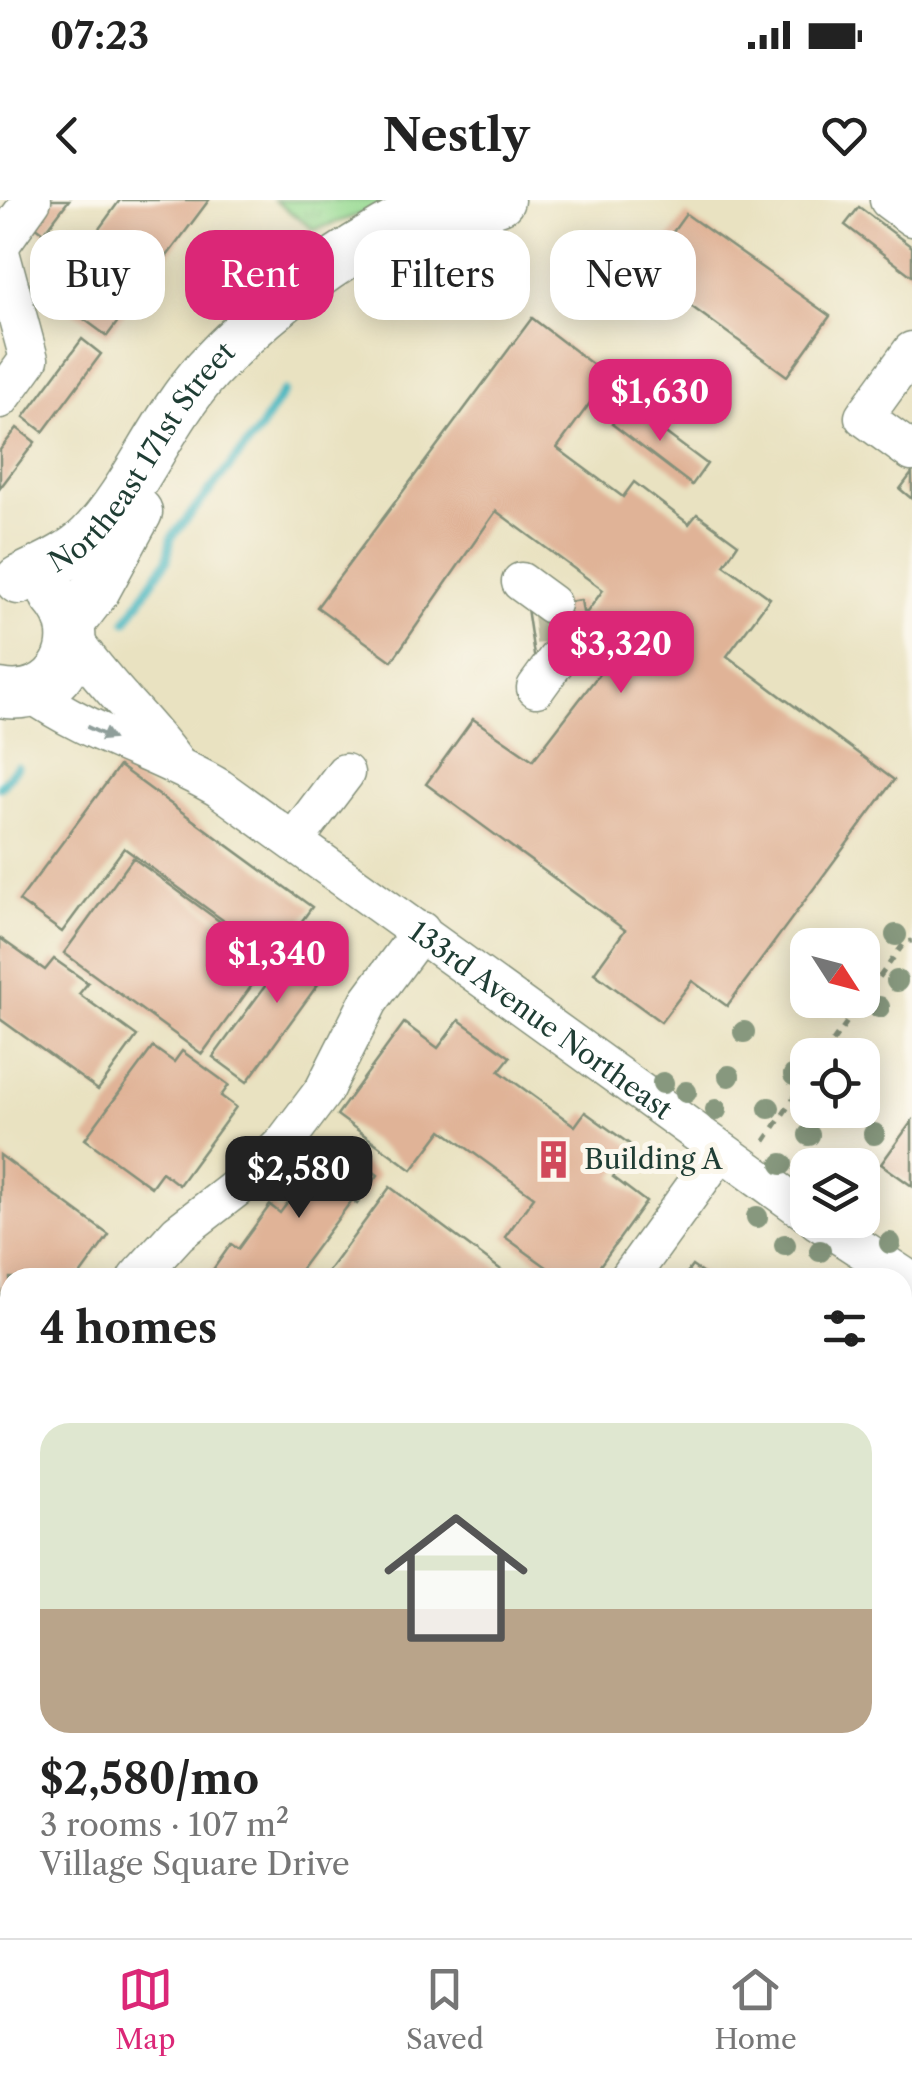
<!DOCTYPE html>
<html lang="en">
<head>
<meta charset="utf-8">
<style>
	:root { --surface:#fff; --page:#f6f6f6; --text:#222; --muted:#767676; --line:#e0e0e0; --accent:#db2777 }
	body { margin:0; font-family:"Libre Caslon Text",serif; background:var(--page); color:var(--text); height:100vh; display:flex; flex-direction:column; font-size:38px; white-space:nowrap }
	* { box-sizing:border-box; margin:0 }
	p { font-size:32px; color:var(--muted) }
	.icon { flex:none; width:55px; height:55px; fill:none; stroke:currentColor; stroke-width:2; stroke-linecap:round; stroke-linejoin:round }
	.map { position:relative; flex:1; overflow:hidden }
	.details { position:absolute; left:0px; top:1068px; width:912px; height:672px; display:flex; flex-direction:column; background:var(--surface); border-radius:30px 30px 0 0; box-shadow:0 5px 25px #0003 }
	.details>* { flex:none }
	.banner { position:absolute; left:30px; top:30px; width:852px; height:90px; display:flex; gap:20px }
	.needle { width:65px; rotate:126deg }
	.tools { position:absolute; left:790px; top:728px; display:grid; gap:20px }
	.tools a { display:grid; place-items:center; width:90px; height:90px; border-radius:20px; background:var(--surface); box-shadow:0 5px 25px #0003; font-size:50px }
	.price { position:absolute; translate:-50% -85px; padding:0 22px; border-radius:20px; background:var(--accent); color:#fff; font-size:32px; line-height:65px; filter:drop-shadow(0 2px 5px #0008) }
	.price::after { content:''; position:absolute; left:50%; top:60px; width:30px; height:22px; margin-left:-15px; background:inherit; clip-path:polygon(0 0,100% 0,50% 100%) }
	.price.current { background:#222; color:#fff }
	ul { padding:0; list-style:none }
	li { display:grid; align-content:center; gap:20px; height:530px; padding:0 40px }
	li+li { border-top:2px solid var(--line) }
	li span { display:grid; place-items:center; height:310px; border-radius:30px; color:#555 }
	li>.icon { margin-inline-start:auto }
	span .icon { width:180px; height:180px; fill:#fffc; stroke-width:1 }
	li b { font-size:42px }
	h2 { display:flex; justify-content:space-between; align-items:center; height:120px; padding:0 40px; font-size:42px }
	.pill { padding:0 35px; border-radius:30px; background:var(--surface); box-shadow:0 5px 25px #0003; font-size:35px; line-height:90px }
	.pill.current { background:var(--accent); color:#fff }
	.status { display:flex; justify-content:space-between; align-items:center; height:70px; padding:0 50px; background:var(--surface); direction:ltr }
	.status svg { height:28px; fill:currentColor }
	header { display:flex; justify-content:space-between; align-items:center; height:130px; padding:0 40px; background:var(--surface); font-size:45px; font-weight:700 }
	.menu { display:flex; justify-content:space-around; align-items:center; height:140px; border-top:2px solid var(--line); background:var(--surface); font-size:28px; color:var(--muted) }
	.menu a { display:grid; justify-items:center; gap:5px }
	.menu .current { color:var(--accent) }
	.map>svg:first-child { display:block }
	.park { fill:url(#park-tufts); stroke:#5a8c63; stroke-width:2.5 }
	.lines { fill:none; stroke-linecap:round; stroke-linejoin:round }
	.stream { stroke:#47b6bf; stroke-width:9 }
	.building { fill:#e0b397 }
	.minor-tunnel { stroke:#c1c1a5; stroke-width:38; stroke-dasharray:38 19; stroke-linecap:butt }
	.minor-casing { stroke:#84907a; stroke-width:41 }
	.major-casing { stroke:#84907a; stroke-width:51 }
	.path { stroke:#84907a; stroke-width:5; stroke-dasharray:8 8; stroke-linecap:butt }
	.minor { stroke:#fff; stroke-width:38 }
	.major { stroke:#fff; stroke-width:48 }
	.tree { fill:#87987e }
	.oneway { fill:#8f9e9a }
	.labels { text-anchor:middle; stroke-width:10; stroke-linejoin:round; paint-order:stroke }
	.street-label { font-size:28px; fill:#1f3d34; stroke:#fbf7ec }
	.poi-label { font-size:28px; fill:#1f3d34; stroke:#fbf7ec; text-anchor:start }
</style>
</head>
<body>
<div class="status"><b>07:23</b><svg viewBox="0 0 49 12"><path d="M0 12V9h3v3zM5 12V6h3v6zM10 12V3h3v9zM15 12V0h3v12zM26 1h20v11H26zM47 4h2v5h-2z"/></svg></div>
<header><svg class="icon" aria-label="back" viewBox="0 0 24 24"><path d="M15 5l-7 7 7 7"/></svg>Nestly<svg class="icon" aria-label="heart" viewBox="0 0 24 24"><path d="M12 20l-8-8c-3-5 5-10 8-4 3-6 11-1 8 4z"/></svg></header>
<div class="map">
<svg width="912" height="1738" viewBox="0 0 912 1738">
	<defs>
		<pattern id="park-tufts" width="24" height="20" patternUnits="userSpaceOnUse" patternTransform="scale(2.5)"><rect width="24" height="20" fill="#96da92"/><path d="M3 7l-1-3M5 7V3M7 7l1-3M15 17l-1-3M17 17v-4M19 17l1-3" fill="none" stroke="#81bc7e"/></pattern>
	</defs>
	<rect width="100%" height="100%" fill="#fbf7ec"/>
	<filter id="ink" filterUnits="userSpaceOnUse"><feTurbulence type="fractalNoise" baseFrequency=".01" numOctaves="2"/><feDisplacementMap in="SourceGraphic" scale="20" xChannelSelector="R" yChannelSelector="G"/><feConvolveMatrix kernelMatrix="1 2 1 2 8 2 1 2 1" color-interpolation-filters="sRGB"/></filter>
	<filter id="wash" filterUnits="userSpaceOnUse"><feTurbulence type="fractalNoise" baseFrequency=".0048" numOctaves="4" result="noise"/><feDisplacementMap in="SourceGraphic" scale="40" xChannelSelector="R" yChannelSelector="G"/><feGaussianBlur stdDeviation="2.25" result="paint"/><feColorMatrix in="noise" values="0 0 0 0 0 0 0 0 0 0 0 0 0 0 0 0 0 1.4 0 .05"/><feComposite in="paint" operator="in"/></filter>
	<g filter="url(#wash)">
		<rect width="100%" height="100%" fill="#e9e2c1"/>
		<polygon class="park" points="274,0 403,0 314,30"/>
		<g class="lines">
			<g class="stream">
				<polyline points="126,421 167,360 171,338 258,232 284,191"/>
				<polyline points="0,587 17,567"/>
			</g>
		</g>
		<g id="blocks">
			<g class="building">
				<polygon points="38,0 69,0 44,33 25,18"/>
				<polygon points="120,0 209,0 107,136 51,95"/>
				<polygon points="859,7 912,47 912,76 845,25"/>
				<polygon points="686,14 830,116 787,176 644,72"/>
				<polygon points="532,118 609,177 557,248 623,297 634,282 689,324 697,314 738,344 724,365 770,398 727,456 894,580 727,806 692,781 661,822 594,773 625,730 426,584 473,519 533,560 613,456 592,440 586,441 588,453 535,462 527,408 581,400 583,412 587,412 603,390 496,311 392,461 317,407"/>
				<polygon points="82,139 101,154 43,232 24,217"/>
				<polygon points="627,204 707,264 692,285 612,224"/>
				<polygon points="17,228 35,242 0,288 0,250"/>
				<polygon points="912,273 912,299 900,289"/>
				<polygon points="119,566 312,707 275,758 124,648 62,732 19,701"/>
				<polygon points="133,658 271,759 202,854 64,753"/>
				<polygon points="307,729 340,754 247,882 213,857"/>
				<polygon points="0,738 45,770 54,759 88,783 79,794 137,836 98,890 0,819"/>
				<polygon points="459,820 510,857 499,871 575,926 585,912 635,948 613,977 646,1002 591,1078 562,1078 505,1037 534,997 442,930 412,970 337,915 404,823 438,848"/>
				<polygon points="153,847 174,862 182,851 229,885 221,896 236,907 179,985 162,972 151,987 85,939"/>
				<polygon points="912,921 912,986 881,964"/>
				<polygon points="333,942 378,975 357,1004 352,1000 294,1078 207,1078 231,1044 238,1049 270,1005 280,1013"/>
				<polygon points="0,955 109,1035 78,1078 10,1078 10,1169 0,1182"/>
				<polygon points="390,987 512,1078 323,1078"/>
				<polygon points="692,1066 709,1078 683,1078"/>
				<polygon points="912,1286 912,1455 902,1468 902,1299"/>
				<polygon points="10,1310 10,1348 8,1348 3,1320"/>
				<polygon points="0,1466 10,1473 10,1639 0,1632"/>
				<polygon points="0,1666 10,1673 10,1730 88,1730 99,1738 0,1738"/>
				<polygon points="675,1730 753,1730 748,1738 686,1738"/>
			</g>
		</g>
	</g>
	<g filter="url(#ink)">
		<use href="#blocks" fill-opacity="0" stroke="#84907a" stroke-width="2.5"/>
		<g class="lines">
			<polyline class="minor-tunnel" points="551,404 557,459"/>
			<defs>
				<g id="minor">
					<polyline points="889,0 912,17"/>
					<polyline points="474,8 488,41"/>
					<polyline points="0,45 32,0"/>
					<polyline points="0,52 29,159 0,199"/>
					<polyline points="912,151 864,217 912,252"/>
					<polyline points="521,382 551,404"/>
					<path d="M74,440C104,485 143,518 174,561"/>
					<polyline points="536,488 557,459"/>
					<path id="s1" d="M31,493C90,535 158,552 219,588L808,1013"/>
					<polyline points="295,639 345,573"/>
					<polyline points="817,1020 912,1082"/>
					<polyline points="137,1078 178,1033 244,982 284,943 324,890 369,801 421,731"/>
					<polyline points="629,1078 720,952"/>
					<polyline points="0,1259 10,1245"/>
					<polyline points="0,1407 10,1415"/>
					<polyline points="0,1648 10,1655"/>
					<polyline points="902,1651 912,1657"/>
					<polyline points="116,1730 120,1733"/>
					<polyline points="452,1730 463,1738"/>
					<polyline points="147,1738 153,1730"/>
					<polyline points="303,1738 309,1730"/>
					<polyline points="629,1738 634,1730"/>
				</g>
				<g id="major">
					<polyline points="443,21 500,0"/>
					<path id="s2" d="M19,380C43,368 71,357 91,337C136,290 162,220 208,169C268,104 337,56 414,14L443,21"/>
					<polyline points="71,422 95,391 138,312"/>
					<path d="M0,493C60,505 94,439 54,395"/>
				</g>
			</defs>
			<use href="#minor" class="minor-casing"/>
			<use href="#major" class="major-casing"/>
			<g class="path">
				<polyline points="823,855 905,742 912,741"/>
				<polyline points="765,941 808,877"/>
				<polyline points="902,1459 912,1446"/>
			</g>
			<use href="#minor" class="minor"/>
			<use href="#major" class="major"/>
		</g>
		<g class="tree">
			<circle cx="896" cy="735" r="11"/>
			<circle cx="897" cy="781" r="11"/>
			<circle cx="879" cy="807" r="11"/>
			<circle cx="744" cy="832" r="11"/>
			<circle cx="794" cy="875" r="11"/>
			<circle cx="729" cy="876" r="11"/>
			<circle cx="663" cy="883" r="11"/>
			<circle cx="686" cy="892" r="11"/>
			<circle cx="769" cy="908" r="11"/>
			<circle cx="716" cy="910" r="11"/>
			<circle cx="874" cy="934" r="11"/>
			<circle cx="809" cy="935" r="11"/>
			<circle cx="782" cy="964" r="11"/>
			<circle cx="757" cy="1017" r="11"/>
			<circle cx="890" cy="1043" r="11"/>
			<circle cx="785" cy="1045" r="11"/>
			<circle cx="820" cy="1051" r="11"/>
		</g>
		<defs><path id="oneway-solid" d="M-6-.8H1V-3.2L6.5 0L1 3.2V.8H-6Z" transform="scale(2.5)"/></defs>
		<use class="oneway" href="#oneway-solid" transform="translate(100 533) rotate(25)"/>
	</g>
	<defs>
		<symbol id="building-bare" viewBox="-9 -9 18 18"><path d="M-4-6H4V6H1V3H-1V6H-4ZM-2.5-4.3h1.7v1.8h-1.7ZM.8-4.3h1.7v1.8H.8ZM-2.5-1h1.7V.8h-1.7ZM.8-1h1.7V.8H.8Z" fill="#d1495b" stroke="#fbf7ec" stroke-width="2.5" paint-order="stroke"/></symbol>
	</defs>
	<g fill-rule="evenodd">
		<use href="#building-bare" x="526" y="932" width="55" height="55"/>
	</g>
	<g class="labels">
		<g class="street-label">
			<text dy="10" stroke="none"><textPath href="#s2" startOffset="178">Northeast 171st Street</textPath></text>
			<text dy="10" stroke="none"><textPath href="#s1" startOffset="608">133rd Avenue Northeast</textPath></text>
		</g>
		<g class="poi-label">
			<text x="584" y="969">Building A</text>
		</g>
	</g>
</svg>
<div class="tools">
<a><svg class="needle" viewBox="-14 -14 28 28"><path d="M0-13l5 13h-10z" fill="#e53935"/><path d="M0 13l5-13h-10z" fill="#767676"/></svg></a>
<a><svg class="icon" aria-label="locate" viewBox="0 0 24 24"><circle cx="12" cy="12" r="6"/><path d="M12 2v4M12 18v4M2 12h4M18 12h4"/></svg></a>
<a><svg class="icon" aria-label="layers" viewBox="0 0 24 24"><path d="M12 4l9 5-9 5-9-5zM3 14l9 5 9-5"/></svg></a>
</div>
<b class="price" style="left:660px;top:244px">$1,630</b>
<b class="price" style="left:621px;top:496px">$3,320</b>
<b class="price" style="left:277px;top:806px">$1,340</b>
<b class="price current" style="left:299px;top:1021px">$2,580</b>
<div class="banner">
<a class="pill">Buy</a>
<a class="pill current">Rent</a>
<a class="pill">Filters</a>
<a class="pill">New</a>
</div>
<section class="details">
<h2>4 homes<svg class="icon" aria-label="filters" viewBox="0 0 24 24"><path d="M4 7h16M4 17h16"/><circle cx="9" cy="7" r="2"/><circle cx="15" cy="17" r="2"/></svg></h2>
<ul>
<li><span style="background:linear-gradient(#dfe7d0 60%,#b9a48a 0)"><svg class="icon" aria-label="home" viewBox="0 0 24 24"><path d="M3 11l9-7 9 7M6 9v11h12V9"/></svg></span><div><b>$2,580/mo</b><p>3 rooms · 107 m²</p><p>Village Square Drive</p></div></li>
</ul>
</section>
</div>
<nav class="menu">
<a class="current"><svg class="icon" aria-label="map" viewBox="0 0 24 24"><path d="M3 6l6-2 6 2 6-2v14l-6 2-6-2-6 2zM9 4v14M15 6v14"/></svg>Map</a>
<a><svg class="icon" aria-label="saved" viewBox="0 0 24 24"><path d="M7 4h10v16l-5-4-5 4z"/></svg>Saved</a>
<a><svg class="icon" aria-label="home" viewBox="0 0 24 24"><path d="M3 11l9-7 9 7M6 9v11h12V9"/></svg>Home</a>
</nav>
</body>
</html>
